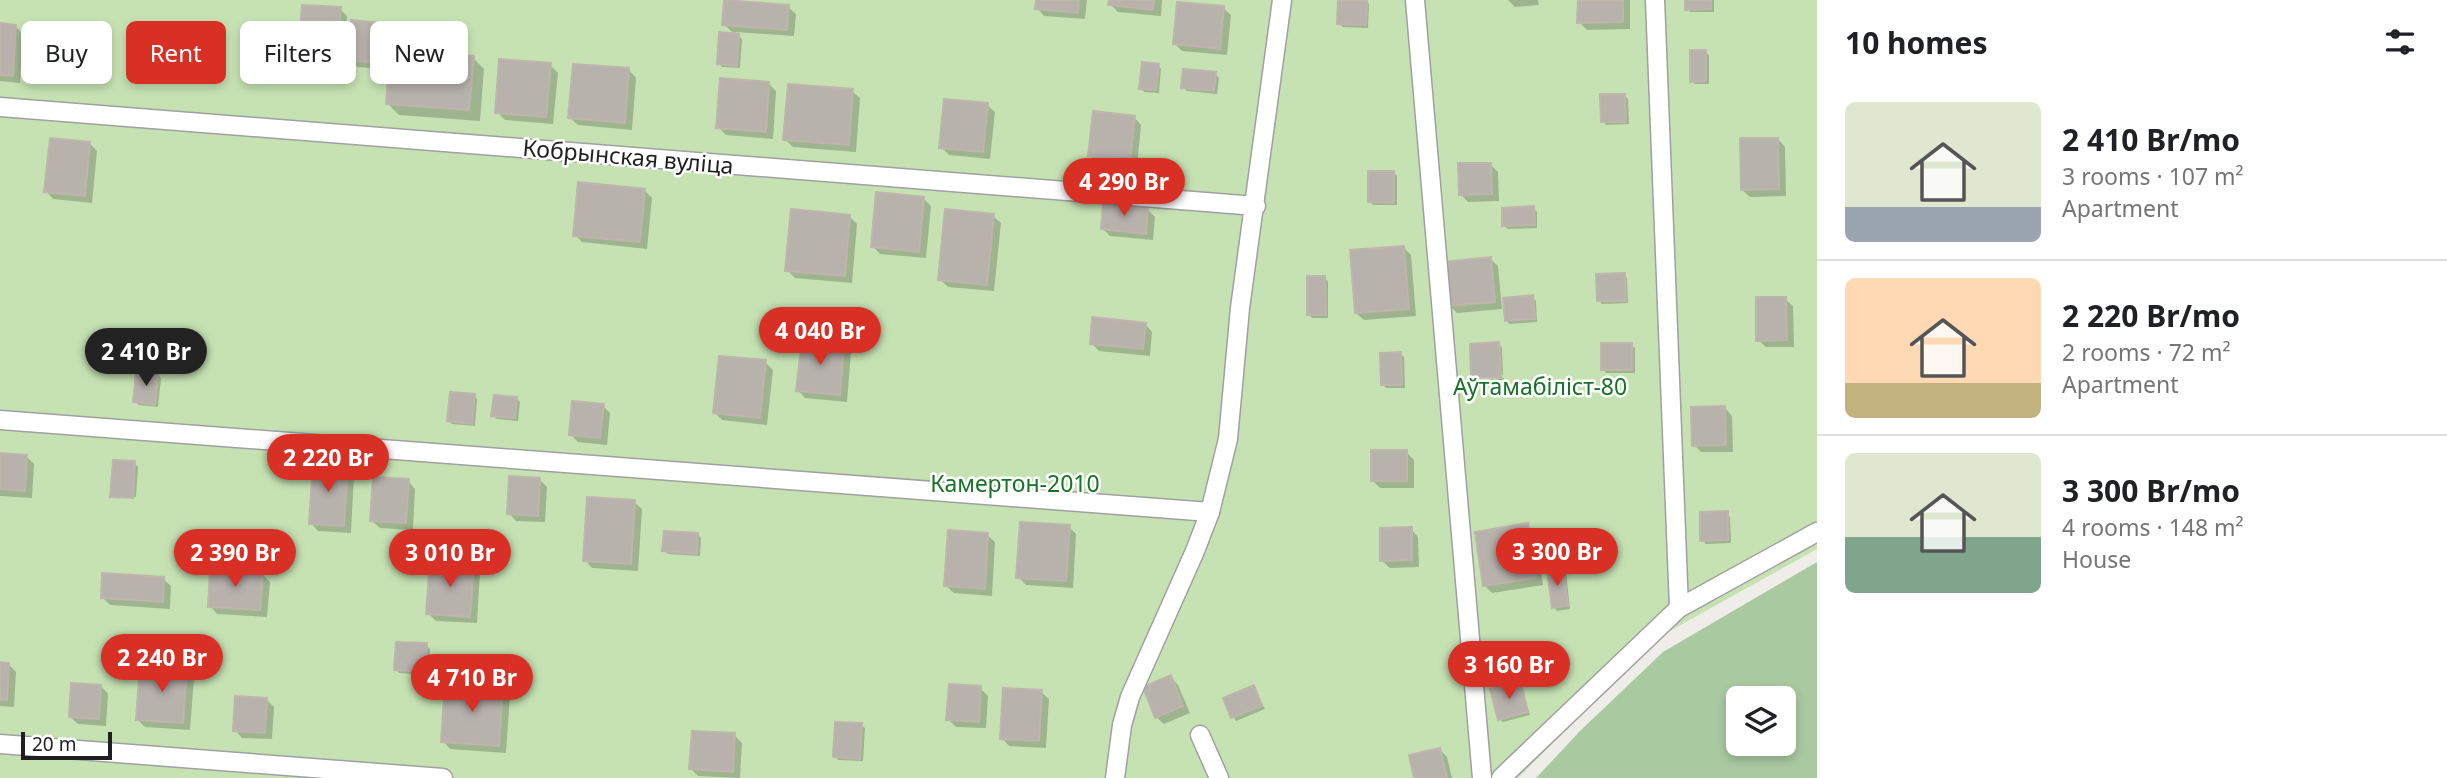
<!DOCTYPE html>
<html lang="en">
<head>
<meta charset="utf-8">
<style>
	:root { --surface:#fff; --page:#f2f2f2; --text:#202124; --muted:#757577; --line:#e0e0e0; --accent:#d93025 }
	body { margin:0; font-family:"Noto Sans",sans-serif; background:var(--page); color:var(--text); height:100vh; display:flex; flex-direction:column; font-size:26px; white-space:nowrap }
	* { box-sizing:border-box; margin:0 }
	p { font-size:23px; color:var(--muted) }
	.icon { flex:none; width:38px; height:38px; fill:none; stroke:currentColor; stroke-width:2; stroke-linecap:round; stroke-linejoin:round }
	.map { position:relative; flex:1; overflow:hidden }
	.side { display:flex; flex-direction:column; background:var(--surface); width:630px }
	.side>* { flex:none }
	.top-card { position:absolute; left:21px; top:21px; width:665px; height:63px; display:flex; gap:14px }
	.tools { position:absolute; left:1726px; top:686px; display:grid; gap:14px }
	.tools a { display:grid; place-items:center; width:70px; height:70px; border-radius:10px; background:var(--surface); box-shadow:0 4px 10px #0003; font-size:35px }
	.scale { position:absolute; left:21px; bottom:18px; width:91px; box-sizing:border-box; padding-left:7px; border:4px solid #1f1f1f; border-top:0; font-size:19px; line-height:24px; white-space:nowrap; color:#1f1f1f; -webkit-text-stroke:5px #fff; paint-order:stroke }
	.price { position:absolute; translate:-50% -60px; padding:0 16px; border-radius:24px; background:var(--accent); color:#fff; font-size:23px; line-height:46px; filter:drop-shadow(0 2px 4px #0008) }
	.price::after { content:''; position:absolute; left:50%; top:42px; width:21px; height:16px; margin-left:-10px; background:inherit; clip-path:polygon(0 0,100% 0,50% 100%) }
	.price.active { background:#222; color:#fff }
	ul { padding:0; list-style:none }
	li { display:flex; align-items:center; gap:21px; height:175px; padding:0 28px }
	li+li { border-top:2px solid var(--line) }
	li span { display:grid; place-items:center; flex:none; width:196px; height:140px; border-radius:10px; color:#555 }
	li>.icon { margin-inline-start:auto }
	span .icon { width:84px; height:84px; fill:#fffc; stroke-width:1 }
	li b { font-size:30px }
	h2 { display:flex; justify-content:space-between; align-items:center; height:84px; padding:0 28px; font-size:30px }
	.pill { padding:0 24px; border-radius:10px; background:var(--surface); box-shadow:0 4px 10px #0003; font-size:24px; line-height:63px }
	.pill.active { background:var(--accent); color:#fff }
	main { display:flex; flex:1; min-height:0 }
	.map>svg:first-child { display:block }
	.grass { fill:#c6e2b3 }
	.forest { fill:#a9c9a1; fill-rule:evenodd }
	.shadow { fill:#0003 }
	.building { fill:#b8b2ad; stroke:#beb5ab; stroke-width:2 }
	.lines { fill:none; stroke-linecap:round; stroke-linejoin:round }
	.service-casing { stroke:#a0a0a0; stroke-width:21 }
	.service { stroke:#fff; stroke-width:18 }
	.labels { text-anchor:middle; stroke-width:5; stroke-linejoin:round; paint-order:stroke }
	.street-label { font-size:23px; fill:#1f1f1f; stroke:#fff }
	.park-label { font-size:23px; fill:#1a7128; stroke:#fff }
</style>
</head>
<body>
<main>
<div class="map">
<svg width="1817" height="778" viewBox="0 0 1817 778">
	<rect width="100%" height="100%" fill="#efede7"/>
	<polygon class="grass" points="0,0 1817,0 1817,549 1659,637 1518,778 0,778"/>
	<path class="forest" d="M1817,562V778H1536L1580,731L1663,652ZM1738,698H1783V744H1738Z"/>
	<g class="shadow">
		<polygon points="1038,0 1087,0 1085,19 1044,16 1037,8"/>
		<polygon points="1111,0 1162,0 1161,16 1118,12 1110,4"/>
		<polygon points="1508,0 1538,0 1539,5 1515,7"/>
		<polygon points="1579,0 1630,0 1630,29 1587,30 1579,22"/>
		<polygon points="1687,0 1714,0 1714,12 1690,12"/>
		<polygon points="1366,1 1369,4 1368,28 1343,27 1339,24"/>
		<polygon points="788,7 796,14 794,36 735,32 742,39 740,68 722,67 719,64 735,35 724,24"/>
		<polygon points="1223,8 1231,15 1227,55 1182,51 1175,44"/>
		<polygon points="340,9 347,16 344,55 308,52 301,45"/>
		<polygon points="381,24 389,32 386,69 357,67 349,59"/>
		<polygon points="0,25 15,26 23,34 20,83 0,81"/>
		<polygon points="1705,52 1709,55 1709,84 1695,84 1692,81"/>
		<polygon points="473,58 484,69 480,121 399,115 387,103"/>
		<polygon points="550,65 558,73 553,124 505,120 497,112"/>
		<polygon points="1158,65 1161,69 1159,93 1144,92 1141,88"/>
		<polygon points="629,70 636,78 632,130 578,125 570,118"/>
		<polygon points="1215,74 1219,78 1217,94 1187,91 1183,87"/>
		<polygon points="769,84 776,91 773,139 726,135 718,127"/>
		<polygon points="852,91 860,98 856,152 793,147 785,139"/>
		<polygon points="1624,95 1628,99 1629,124 1606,125 1603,121"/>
		<polygon points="987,105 995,112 990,159 949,155 941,147"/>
		<polygon points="1134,117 1141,125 1137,167 1098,163 1090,155"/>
		<polygon points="1778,139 1785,147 1786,196 1750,197 1742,190"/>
		<polygon points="90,144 97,151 92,203 53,199 46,191"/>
		<polygon points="1491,165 1498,172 1499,201 1468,202 1461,195"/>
		<polygon points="1394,173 1397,176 1397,205 1373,205 1370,202"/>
		<polygon points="644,190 652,198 647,249 582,242 575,235"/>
		<polygon points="923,198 931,206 926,258 880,254 873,246"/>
		<polygon points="1533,208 1537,212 1537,228 1508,229 1504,226"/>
		<polygon points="1147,209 1155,217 1153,240 1110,236 1103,229"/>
		<polygon points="993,216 1001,223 994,291 948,287 940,279"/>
		<polygon points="850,217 857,224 852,283 795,278 787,270"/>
		<polygon points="1403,247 1411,255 1416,316 1364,320 1356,313"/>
		<polygon points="1490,259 1498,266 1502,309 1457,313 1449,305"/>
		<polygon points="1624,275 1627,278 1628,303 1602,304 1599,301"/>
		<polygon points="1324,278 1328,281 1328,318 1312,318 1309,314"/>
		<polygon points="1532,297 1536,301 1537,322 1510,324 1506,321"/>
		<polygon points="1785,299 1793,306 1794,347 1766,347 1758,340"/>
		<polygon points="1145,324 1152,332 1150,356 1099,351 1091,343"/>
		<polygon points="1499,344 1502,348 1503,375 1474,378 1472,346"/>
		<polygon points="844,345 851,352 847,402 805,398 798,390"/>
		<polygon points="1631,345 1635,348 1635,373 1606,373 1603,369"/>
		<polygon points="1401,354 1404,357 1405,388 1386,388 1383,385"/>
		<polygon points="765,362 773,370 767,425 722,420 715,413"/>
		<polygon points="157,375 161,378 158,407 139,405 135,402"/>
		<polygon points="1504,378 1504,380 1475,380"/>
		<polygon points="474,396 477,399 475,426 452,424 449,421"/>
		<polygon points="516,398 520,402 518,421 497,419 493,415"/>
		<polygon points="603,406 610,413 607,445 578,442 571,435"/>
		<polygon points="1725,408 1732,416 1733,452 1701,452 1694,445"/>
		<polygon points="1406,452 1414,460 1414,488 1380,488 1372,480"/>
		<polygon points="0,455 26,456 34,464 32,498 0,496"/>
		<polygon points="134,463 138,467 136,497 113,497"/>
		<polygon points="347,466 354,474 351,533 318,531 311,523"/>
		<polygon points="540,480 547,487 545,522 516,521 509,513"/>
		<polygon points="408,481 415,489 413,530 380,528 372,521"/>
		<polygon points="634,502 642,509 638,571 592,568 585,560"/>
		<polygon points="1727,513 1730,517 1731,543 1706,544 1702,540"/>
		<polygon points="1528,525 1535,533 1543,585 1492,593 1484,585"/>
		<polygon points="1069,527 1076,534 1073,588 1026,585 1018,577"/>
		<polygon points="1411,529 1418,537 1419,567 1390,568 1382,561"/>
		<polygon points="697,534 701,538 700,556 668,554 664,550"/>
		<polygon points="987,535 995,542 992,596 954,593 946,586"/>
		<polygon points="473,565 480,572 477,623 436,621 428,613"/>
		<polygon points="1563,569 1566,572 1570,609 1557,611 1554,607"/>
		<polygon points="262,574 270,582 267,617 217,614 210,606"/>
		<polygon points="163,579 171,586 170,609 110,605 102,597"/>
		<polygon points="426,645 430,649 428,675 399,673 396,670"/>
		<polygon points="0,664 9,665 16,672 14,707 0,706"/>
		<polygon points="186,670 194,678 190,730 145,727 138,720"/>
		<polygon points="1171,677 1178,685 1190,713 1164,724 1156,717"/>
		<polygon points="1520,683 1530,715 1503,722 1499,719"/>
		<polygon points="101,686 108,694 106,726 78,724 70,717"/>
		<polygon points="1254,687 1265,709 1236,721 1233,717"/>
		<polygon points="502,688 510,695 506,753 450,749 443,741"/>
		<polygon points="980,688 988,696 986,728 956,727 948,719"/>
		<polygon points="1041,692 1049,699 1046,748 1009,746 1002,738"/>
		<polygon points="267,700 274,707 272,739 242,738 235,730"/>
		<polygon points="861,725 865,728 863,761 838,760 835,756"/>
		<polygon points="734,735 742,743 740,778 698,776 691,769"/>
		<polygon points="1440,750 1447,757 1452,778 1416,778"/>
	</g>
	<g class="building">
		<polygon points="724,0 789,5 787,30 722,25"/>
		<polygon points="1036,0 1079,0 1078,13 1035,9"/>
		<polygon points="1109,0 1154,0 1153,10 1108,5"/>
		<polygon points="1338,0 1367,0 1366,25 1337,24"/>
		<polygon points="1578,0 1623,0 1623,22 1577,23"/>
		<polygon points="1685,0 1711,0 1711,9 1685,10"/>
		<polygon points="1177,2 1224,6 1220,49 1173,44"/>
		<polygon points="302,5 341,7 337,48 299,45"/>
		<polygon points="351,20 382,23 379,63 347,60"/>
		<polygon points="0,23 16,25 13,76 0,75"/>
		<polygon points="719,32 739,34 737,66 717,64"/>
		<polygon points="390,50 474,56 469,110 386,104"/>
		<polygon points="1690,50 1706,50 1706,81 1690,82"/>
		<polygon points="499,59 551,63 546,117 495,113"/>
		<polygon points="1142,62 1159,64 1156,90 1139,89"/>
		<polygon points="573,64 629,68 625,123 568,118"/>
		<polygon points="1183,69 1216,72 1214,91 1181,88"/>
		<polygon points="720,78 769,82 766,132 716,128"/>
		<polygon points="788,84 853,89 849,145 783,140"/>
		<polygon points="1600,94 1625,94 1626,122 1601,122"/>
		<polygon points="944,99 988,103 983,152 939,148"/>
		<polygon points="1093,111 1135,116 1130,160 1088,156"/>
		<polygon points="50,138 90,142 85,196 44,192"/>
		<polygon points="1740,138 1778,138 1779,189 1741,190"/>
		<polygon points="1458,163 1491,163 1492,194 1459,195"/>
		<polygon points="1368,171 1394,171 1394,203 1368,202"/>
		<polygon points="578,182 645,189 640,242 573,236"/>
		<polygon points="876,192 924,197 919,252 871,247"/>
		<polygon points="1103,203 1148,208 1146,234 1101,229"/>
		<polygon points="1534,206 1535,225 1502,226 1502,208"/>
		<polygon points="791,209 850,215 845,276 785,271"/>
		<polygon points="945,209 994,214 987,285 938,280"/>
		<polygon points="1404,246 1409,309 1355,313 1350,250"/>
		<polygon points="1491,257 1495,302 1447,306 1443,262"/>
		<polygon points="1625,273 1626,301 1597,301 1596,274"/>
		<polygon points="1307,276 1325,276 1326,315 1307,315"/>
		<polygon points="1533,295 1535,319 1505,321 1503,298"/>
		<polygon points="1756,297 1786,297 1787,340 1756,341"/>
		<polygon points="1092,317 1146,323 1143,349 1090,344"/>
		<polygon points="802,339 844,343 840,395 796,391"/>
		<polygon points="1499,342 1501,377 1471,378 1470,344"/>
		<rect x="1601" y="343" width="31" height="27"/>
		<polygon points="1401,352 1402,385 1381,385 1380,353"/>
		<polygon points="719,356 766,360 760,418 713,413"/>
		<polygon points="136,371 158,373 155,405 133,402"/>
		<polygon points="450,392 475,394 472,424 447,421"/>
		<polygon points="494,395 517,397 515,418 491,416"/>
		<polygon points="572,401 604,404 600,438 569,435"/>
		<polygon points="1725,406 1726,445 1692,446 1691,407"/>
		<rect x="1371" y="450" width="36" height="31"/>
		<polygon points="0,453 27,455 25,491 0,489"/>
		<polygon points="113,460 135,461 133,498 110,497"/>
		<polygon points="313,462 348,464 344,526 309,524"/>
		<polygon points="509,476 540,478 538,516 507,514"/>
		<polygon points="373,477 409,479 406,523 370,521"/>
		<polygon points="587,497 635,500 631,564 583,561"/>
		<polygon points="1728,511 1728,540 1700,541 1700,512"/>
		<polygon points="1020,522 1070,525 1066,581 1016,578"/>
		<polygon points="1528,523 1536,578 1483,586 1475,532"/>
		<polygon points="1412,527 1412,560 1380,561 1380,528"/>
		<polygon points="948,530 988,533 985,589 944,586"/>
		<polygon points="664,531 698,533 697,554 662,551"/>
		<polygon points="430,561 474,563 470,617 426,614"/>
		<polygon points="1563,567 1568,606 1552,608 1547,569"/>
		<polygon points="210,569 263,572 260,610 208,607"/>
		<polygon points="102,573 164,577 163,602 101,598"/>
		<polygon points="396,642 427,643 425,672 394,670"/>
		<polygon points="0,662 9,663 7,700 0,700"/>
		<polygon points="140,665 187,668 183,723 136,720"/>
		<polygon points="1171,675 1183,706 1155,718 1143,687"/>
		<polygon points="445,682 503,686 499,746 441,742"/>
		<polygon points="1521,682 1528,712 1498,720 1490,689"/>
		<polygon points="71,683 101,685 99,719 69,717"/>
		<polygon points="949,684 981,686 979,722 946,720"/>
		<polygon points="1254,685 1262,706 1231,718 1223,698"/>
		<polygon points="1003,688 1042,690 1039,741 1000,739"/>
		<polygon points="235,696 267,698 265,733 233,731"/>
		<polygon points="835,722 862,723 860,759 833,757"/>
		<polygon points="692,731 735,733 733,772 689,769"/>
		<polygon points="1440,748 1447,778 1414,778 1409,755"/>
	</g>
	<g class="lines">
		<defs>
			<g id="service">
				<polyline points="1415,0 1482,778"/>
				<polyline points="1655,0 1679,608"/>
				<polyline points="0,107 1256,206"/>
				<polyline points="0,420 1210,512"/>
				<polyline points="1200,735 1219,778"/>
				<polyline points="0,744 443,778"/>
				<polyline points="1115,778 1122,725 1130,697 1195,551 1210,512 1228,439 1240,308 1282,0"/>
				<polyline points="1501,778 1679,608 1817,532"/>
			</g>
		</defs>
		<use href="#service" class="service-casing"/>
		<use href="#service" class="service"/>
	</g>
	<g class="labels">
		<g class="street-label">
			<text transform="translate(628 157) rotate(5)" y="8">Кобрынская вуліца</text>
		</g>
		<g class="park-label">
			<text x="1540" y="395">Аўтамабіліст-80</text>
			<text x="1015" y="492">Камертон-2010</text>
		</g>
	</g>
</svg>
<div class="tools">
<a><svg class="icon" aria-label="layers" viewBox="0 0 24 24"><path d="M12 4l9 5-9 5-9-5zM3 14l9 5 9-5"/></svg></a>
</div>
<div class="scale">20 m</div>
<b class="price" style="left:1124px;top:218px">4 290 Br</b>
<b class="price" style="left:820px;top:367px">4 040 Br</b>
<b class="price active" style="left:146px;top:388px">2 410 Br</b>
<b class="price" style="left:328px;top:494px">2 220 Br</b>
<b class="price" style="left:1557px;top:588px">3 300 Br</b>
<b class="price" style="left:235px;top:589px">2 390 Br</b>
<b class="price" style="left:450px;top:589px">3 010 Br</b>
<b class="price" style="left:162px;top:694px">2 240 Br</b>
<b class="price" style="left:1509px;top:701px">3 160 Br</b>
<b class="price" style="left:472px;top:714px">4 710 Br</b>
<div class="top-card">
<a class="pill">Buy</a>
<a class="pill active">Rent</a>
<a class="pill">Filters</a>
<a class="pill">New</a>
</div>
</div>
<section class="side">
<h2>10 homes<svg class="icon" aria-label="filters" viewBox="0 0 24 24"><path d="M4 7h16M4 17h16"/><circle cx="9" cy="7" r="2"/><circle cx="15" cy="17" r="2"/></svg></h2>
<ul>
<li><span style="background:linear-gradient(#dfe7d0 75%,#9aa5b1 0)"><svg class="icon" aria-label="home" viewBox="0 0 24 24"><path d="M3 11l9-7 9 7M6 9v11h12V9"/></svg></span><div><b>2 410 Br/mo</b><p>3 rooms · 107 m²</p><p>Apartment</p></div></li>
<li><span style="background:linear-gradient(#ffd9b3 75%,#c2b280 0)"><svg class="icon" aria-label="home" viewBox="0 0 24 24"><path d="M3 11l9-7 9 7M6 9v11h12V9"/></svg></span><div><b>2 220 Br/mo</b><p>2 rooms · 72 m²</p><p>Apartment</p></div></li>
<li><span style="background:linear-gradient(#dfe7d0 60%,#7fa58c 0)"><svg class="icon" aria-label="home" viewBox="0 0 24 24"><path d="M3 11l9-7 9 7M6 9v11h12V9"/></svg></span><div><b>3 300 Br/mo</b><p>4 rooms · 148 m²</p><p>House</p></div></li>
</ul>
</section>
</main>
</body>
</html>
